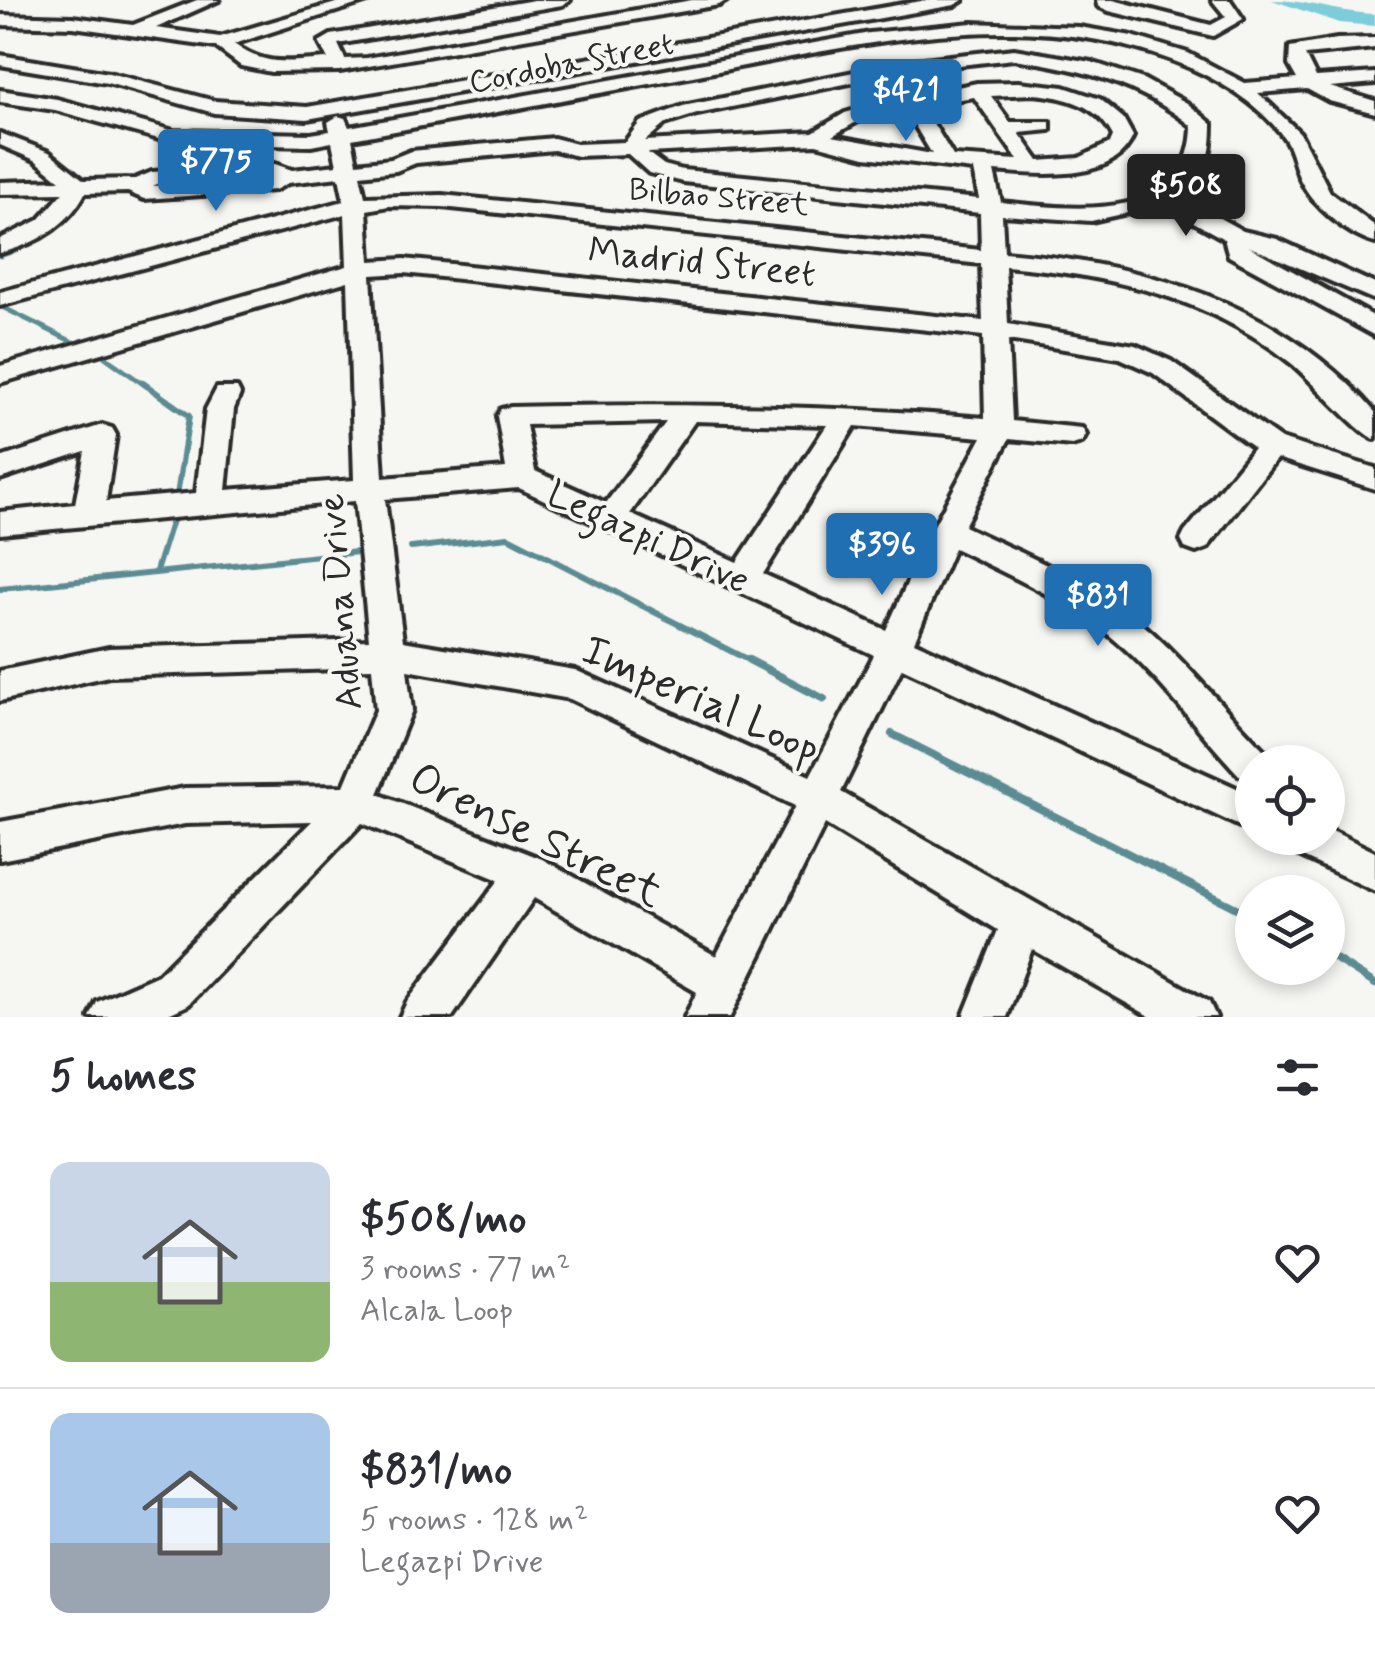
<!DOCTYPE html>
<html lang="en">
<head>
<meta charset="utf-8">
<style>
	:root { --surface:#fff; --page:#f7f7f7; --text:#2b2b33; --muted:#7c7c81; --line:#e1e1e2; --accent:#1f6fb2 }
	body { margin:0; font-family:Mynerve,sans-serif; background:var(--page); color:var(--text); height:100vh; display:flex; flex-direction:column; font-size:38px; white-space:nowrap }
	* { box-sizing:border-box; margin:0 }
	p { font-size:32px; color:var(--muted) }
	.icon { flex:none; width:55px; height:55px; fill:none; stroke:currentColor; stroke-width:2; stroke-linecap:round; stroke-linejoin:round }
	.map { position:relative; height:1017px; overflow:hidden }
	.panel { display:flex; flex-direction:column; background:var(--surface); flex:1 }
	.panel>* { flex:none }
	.fabs { position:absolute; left:1235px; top:745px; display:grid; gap:20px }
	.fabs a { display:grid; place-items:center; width:110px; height:110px; border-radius:50%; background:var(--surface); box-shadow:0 5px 15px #0003; font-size:50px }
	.price { position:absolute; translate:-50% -85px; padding:0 22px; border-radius:10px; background:var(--accent); color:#fff; font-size:32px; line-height:65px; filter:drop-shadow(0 2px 5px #0008) }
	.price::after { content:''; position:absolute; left:50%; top:60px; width:30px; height:22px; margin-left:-15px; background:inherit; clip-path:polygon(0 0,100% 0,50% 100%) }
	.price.selected { background:#222; color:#fff }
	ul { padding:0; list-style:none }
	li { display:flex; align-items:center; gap:30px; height:250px; padding:0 50px }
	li+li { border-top:2px solid var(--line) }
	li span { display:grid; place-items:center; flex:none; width:280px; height:200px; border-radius:20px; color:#555 }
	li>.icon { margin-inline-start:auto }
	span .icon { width:120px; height:120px; fill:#fffc; stroke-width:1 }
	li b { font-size:42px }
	h2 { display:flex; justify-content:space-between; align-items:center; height:120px; padding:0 50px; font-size:42px }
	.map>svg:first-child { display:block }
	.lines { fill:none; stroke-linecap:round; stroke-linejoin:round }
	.stream-far2 { stroke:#5c8c93; stroke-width:5 }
	.stream-far1 { stroke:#5c8c93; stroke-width:6 }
	.stream { stroke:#5c8c93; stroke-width:8 }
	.river { fill:#7cccd9; fill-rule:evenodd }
	.minor-casing { stroke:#2b2b2b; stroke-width:8 }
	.minor { fill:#f6f6f2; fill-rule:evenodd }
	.labels { text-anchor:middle; stroke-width:8; stroke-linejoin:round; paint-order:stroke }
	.far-street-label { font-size:32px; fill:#2b2b2b; stroke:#f6f6f2 }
	.street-label { font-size:38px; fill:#2b2b2b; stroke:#f6f6f2 }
	.near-street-label { font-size:45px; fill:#2b2b2b; stroke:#f6f6f2 }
</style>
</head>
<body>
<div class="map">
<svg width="1375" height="1017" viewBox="0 0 1375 1017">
	<rect width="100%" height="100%" fill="#f6f6f2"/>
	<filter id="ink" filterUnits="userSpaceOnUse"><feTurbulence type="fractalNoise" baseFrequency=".01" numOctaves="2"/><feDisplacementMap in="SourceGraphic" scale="20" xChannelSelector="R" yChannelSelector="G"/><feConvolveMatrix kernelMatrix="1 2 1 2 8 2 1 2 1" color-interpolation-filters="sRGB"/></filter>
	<g filter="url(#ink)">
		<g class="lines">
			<g class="stream-far2">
				<polyline points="0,256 16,250"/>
				<polyline points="4,308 79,345"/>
				<polyline points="105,357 146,386"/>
			</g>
			<g class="stream-far1">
				<polyline points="143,383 189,416 176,502"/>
				<polyline points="411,548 508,537 754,663"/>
				<polyline points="156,571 174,514"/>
				<polyline points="0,589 358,552"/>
			</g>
			<g class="stream">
				<polyline points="749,660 824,699"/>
				<polyline points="892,734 1252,916"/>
				<polyline points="1328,954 1375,984"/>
			</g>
			<path class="river" d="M1272,0C1307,0 1339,13 1375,14V26L1339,23Z"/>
			<defs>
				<g id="minor">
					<path d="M197,0H219L156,28L220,37L346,0H371L234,44C266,68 290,61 328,59L319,42L331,35L534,0H570L562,5L338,44L345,59L367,58L692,0H727L719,5L340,71L271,72L241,66L216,47L73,27L0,25V15L73,17L133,25Z"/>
					<polygon points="927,0 963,0 955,5 307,119 214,113 107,83 0,65 0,55 109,73 215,101 307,107"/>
					<polygon points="1097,0 1113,0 1211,25 1226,17 1212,0 1230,0 1243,19 1213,36 1109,11 1098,6"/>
					<path d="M972,23L1079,27L1132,36L1188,53L1245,83L1297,79L1289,65L1290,47L1337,39L1375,38V48L1305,55L1316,77L1375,73V83L1330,87L1375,101V113L1329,101L1307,89L1258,93L1300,133L1330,192L1375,226V243C1348,236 1313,206 1301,181C1294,167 1293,151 1285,139C1260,103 1213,76 1174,61C1019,1 844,48 688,77C576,97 464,118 352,139L357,163L391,159L411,151L554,138L577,144L625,142L640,122L683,106L914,60L1014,49L1091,62L1143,79L1187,103L1212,124C1212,154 1207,179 1180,196L1243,231L1277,239L1375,284V300L1248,246L1375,317V336L1229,256L1224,239L1163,205L1091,221L1002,215L1004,252C1144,264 1280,302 1375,412V439C1360,435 1310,378 1291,363C1208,296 1108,275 1005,266L1008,324L1135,345L1171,361L1281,439L1375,468V489L1277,458L1207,548L1196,552L1185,548L1181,540L1185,532L1254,448L1153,373L1120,358L1008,340L1012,421L1082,428L1086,435L1082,442L1072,445L1009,439L964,526C1022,554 1084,578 1135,618C1183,657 1221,707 1265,751L1270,762H1252V779L1239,775C1195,728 1158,674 1108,634C1062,598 1007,574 954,548L914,642L1252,795V832L902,668L841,792L1209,1002L1216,1017H1151L1032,949L1007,1017H963L998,930L825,824L730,1017H685L697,992L534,898L452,1017H400L407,1002L499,880L362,823L188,1005L162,1017H90L97,1002L158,975L312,821L185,824L0,860V822L185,788L344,786L376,710L372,668L109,676L0,701V671L109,648L369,640L355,501L0,534V512L75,504L85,451L0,479V458L102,425L112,428L116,435L106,501L196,493L206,409L217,388H237L240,394L234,409L226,490L354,480L348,281L0,383V366L347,266L345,214L0,306V292L344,201L339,177L288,183L275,190L144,199L128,192L85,193C68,226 36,244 0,253V239L39,220L63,193L0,194V182L60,180L35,160L0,145V133L49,152L84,180L135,179L152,172L275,164L292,170L337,165L332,142L311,146L173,143L55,110L0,102V90L57,99L174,131L311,134L330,131L328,122L338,116L345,118L349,127L870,33ZM1014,59C1081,69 1139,83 1192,126C1190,226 1071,209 1001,202L994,171C1035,174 1114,184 1133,136L1123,118L1100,99L1064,87L1018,82L977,83L879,103L845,113L813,132L645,141L665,124L697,114L914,70ZM1033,94C1066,97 1097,104 1113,136L1110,143L1079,158L1039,161L1019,133L1050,130V122H1010L991,96ZM974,97L1018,160L953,156L922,105ZM905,109L932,154L832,136L858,121ZM816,144L865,157L973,170L979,199L683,170L664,165L648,153ZM554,150L577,156L628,154L649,173L683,182L980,213L981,250L442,195L365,197L360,175L396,171L416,163ZM270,177L269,178L153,186L157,184ZM389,206L442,207L981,264L983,321L404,259L370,261L367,210ZM404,273L983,336L985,418C826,405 670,403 511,407L501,409L497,416L506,468L383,478L371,275ZM695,421L827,425L737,562L630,514ZM666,422L606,503L535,471L526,425ZM855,426L982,437L931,531L886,630L763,574ZM519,488L874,655L810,776L575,670L403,641L385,499ZM407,670L570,699L795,806L716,956L542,859L378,794L412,710Z"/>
					<polygon points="1328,829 1375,852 1375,891 1290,851 1285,838 1328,838"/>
				</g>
			</defs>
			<use href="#minor" class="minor-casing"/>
			<use href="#minor" class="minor"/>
		</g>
	</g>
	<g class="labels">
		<g class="far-street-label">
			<text transform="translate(571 62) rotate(-11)" y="11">Cordoba Street</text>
			<text transform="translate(719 196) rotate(5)" y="11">Bilbao Street</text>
		</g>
		<g class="street-label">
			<text transform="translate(702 261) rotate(6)" y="13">Madrid Street</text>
			<text transform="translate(649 536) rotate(25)" y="13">Legazpi Drive</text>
			<text transform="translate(339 602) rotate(-95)" y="13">Aduana Drive</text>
		</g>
		<g class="near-street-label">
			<text transform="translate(702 697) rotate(24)" y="16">Imperial Loop</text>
			<text transform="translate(537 833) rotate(26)" y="16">Orense Street</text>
		</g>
	</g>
</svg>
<div class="fabs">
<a><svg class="icon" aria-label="locate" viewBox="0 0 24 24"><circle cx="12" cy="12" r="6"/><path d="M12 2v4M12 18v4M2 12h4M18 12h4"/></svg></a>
<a><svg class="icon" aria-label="layers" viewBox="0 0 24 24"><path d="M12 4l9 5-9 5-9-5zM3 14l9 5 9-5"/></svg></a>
</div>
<b class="price" style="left:906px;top:144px">$421</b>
<b class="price" style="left:216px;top:214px">$775</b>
<b class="price selected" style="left:1186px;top:239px">$508</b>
<b class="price" style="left:882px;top:598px">$396</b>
<b class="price" style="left:1098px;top:649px">$831</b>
</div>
<section class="panel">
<h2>5 homes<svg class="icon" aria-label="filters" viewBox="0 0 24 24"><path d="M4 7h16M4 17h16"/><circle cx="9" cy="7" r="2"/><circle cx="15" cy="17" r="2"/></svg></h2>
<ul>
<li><span style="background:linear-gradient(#c9d6e8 60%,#8fb573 0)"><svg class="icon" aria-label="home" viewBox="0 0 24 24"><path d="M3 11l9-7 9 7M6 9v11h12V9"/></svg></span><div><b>$508/mo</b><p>3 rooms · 77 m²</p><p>Alcala Loop</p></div><svg class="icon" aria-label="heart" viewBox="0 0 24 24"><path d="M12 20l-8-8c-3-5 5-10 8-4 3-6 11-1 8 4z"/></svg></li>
<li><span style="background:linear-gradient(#a9c7e8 65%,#9aa5b1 0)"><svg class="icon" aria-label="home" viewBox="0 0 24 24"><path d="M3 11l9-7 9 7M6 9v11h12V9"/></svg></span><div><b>$831/mo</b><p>5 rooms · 128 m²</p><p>Legazpi Drive</p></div><svg class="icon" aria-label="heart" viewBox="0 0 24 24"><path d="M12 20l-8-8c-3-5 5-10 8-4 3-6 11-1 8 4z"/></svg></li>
</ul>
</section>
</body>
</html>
